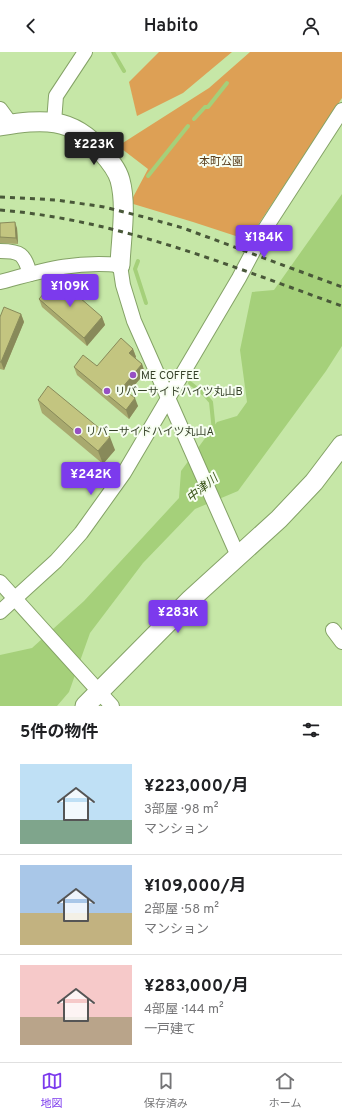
<!DOCTYPE html>
<html lang="ja">
<head>
<meta charset="utf-8">
<style>
	:root { --surface:#fff; --page:#f2f2f2; --text:#202124; --muted:#757577; --line:#e0e0e0; --accent:#7c3aed }
	body { margin:0; font-family:Overpass,"Noto Sans JP",sans-serif; background:var(--page); color:var(--text); height:100vh; display:flex; flex-direction:column; font-size:15px; white-space:nowrap }
	* { box-sizing:border-box; margin:0 }
	p { font-size:13px; color:var(--muted) }
	.icon { flex:none; width:22px; height:22px; fill:none; stroke:currentColor; stroke-width:2; stroke-linecap:round; stroke-linejoin:round }
	.map { position:relative; height:654px; overflow:hidden }
	.sheet { display:flex; flex-direction:column; background:var(--surface); flex:1 }
	.sheet>* { flex:none }
	.price { position:absolute; translate:-50% -34px; padding:0 9px; border-radius:4px; background:var(--accent); color:#fff; font-size:13px; line-height:26px; filter:drop-shadow(0 1px 2px #0008) }
	.price::after { content:''; position:absolute; left:50%; top:24px; width:12px; height:9px; margin-left:-6px; background:inherit; clip-path:polygon(0 0,100% 0,50% 100%) }
	.price.selected { background:#222; color:#fff }
	ul { padding:0; list-style:none }
	li { display:flex; align-items:center; gap:12px; height:100px; padding:0 20px }
	li+li { border-top:1px solid var(--line) }
	li span { display:grid; place-items:center; flex:none; width:112px; height:80px; border-radius:0px; color:#555 }
	li>.icon { margin-inline-start:auto }
	span .icon { width:48px; height:48px; fill:#fffc; stroke-width:1 }
	li b { font-size:17px }
	h2 { display:flex; justify-content:space-between; align-items:center; height:48px; padding:0 20px; font-size:17px }
	header { display:flex; justify-content:space-between; align-items:center; height:52px; padding:0 20px; background:var(--surface); font-size:18px; font-weight:600 }
	.tab-bar { display:flex; justify-content:space-around; align-items:center; height:56px; border-top:1px solid var(--line); background:var(--surface); font-size:11px; color:var(--muted) }
	.tab-bar a { display:grid; justify-items:center; gap:2px }
	.tab-bar .selected { color:var(--accent) }
	.map>svg:first-child { display:block }
	.green { fill:#dda055 }
	.water { fill:#a5d07a }
	.lines { fill:none; stroke-linecap:round; stroke-linejoin:round }
	.stream { stroke:#a5d07a; stroke-width:4 }
	.street-casing { stroke:#84a266; stroke-width:16 }
	.secondary-casing { stroke:#84a266; stroke-width:21 }
	.street { stroke:#fff; stroke-width:14 }
	.secondary { stroke:#fff; stroke-width:19 }
	.rail { stroke:#495839; stroke-width:3; stroke-dasharray:5 5; stroke-linecap:butt }
	.wall { fill:#a8a96e }
	.shaded-wall { fill:#888a5a }
	.building { fill:#c3c580; stroke:#888a5a }
	.poi-dot { fill:#9650c3; stroke:#f7fef1; stroke-width:1.5 }
	.labels { text-anchor:middle; stroke-width:4; stroke-linejoin:round; paint-order:stroke }
	.park-label { font-size:11px; fill:#5c411f; stroke:#f7fef1 }
	.poi-label { font-size:11px; fill:#354128; stroke:#f7fef1; text-anchor:start }
	.water-label { font-size:12px; font-style:italic; fill:#3e581d; stroke:#f7fef1 }
</style>
</head>
<body>
<header><svg class="icon" aria-label="back" viewBox="0 0 24 24"><path d="M15 5l-7 7 7 7"/></svg>Habito<svg class="icon" aria-label="person" viewBox="0 0 24 24"><circle cx="12" cy="8" r="4"/><path d="M4 21q1-7 8-7t8 7"/></svg></header>
<div class="map">
<svg width="342" height="654" viewBox="0 0 342 654">
	<rect width="100%" height="100%" fill="#c6e7a7"/>
	<g class="green">
		<polygon points="159,0 232,0 183,41 137,64 129,30"/>
		<polygon points="250,0 342,0 342,46 248,188 193,170 130,151 148,117 118,94 209,36"/>
	</g>
	<polygon class="water" points="342,142 342,294 326,319 238,439 195,457 143,511 90,581 69,640 57,654 0,654 0,603 32,596 84,549 179,446 181,419 217,370 237,364 247,350 240,298 252,240 274,238"/>
	<g class="lines">
		<g class="stream">
			<polyline points="113,0 124,19"/>
			<polyline points="194,67 205,55 208,55 227,31"/>
			<polyline points="65,79 67,88"/>
			<polyline points="148,124 188,74"/>
			<polyline points="138,209 135,217 146,251"/>
			<polyline points="190,331 205,343 211,350 214,379"/>
		</g>
		<defs>
			<g id="street">
				<polyline points="0,57 11,72"/>
				<polyline points="54,70 56,44 85,0"/>
				<path d="M0,199C21,199 24,202 30,222"/>
				<path d="M0,230C45,218 73,209 120,213L123,233L134,269L238,504"/>
				<polyline points="0,530 112,654"/>
				<polyline points="0,560 56,509 81,481 124,421 239,226 265,177 342,58"/>
				<polyline points="333,578 342,590"/>
			</g>
			<g id="secondary">
				<path d="M0,74C42,67 72,64 102,100C109,108 117,117 120,128C127,154 121,186 120,213"/>
				<polyline points="85,654 191,547 279,467 314,430 342,393"/>
			</g>
		</defs>
		<use href="#street" class="street-casing"/>
		<use href="#secondary" class="secondary-casing"/>
		<use href="#street" class="street"/>
		<use href="#secondary" class="secondary"/>
		<g class="rail">
			<polyline points="0,145 57,148 104,155 144,165 183,176 342,235"/>
			<path d="M0,158C120,168 230,214 342,254"/>
		</g>
	</g>
	<g class="wall">
		<polygon points="0,171 17,176 18,192 0,191"/>
		<polygon points="39,247 102,265 105,273 87,294 42,255"/>
		<polygon points="21,262 24,270 4,318 0,317 0,265"/>
		<polygon points="133,297 136,305 135,306 142,312 145,321 128,341 138,354 129,367 77,323 74,315 97,314"/>
		<polygon points="38,348 115,398 103,412 42,361"/>
	</g>
	<g class="shaded-wall">
		<polygon points="15,170 17,176 18,192 16,186"/>
		<polygon points="21,262 24,270 4,318 1,310"/>
		<polygon points="102,265 105,273 87,294 84,286"/>
		<polygon points="133,297 136,305 132,310 129,301"/>
		<polygon points="142,312 145,321 125,344 122,336"/>
		<polygon points="135,346 138,354 129,367 126,358"/>
		<polygon points="110,385 115,398 103,412 98,399"/>
	</g>
	<g class="building">
		<polygon points="15,170 16,186 0,185 0,171"/>
		<polygon points="57,226 102,265 84,286 39,247"/>
		<polygon points="4,255 21,262 1,310 0,310 0,265"/>
		<polygon points="121,286 133,297 129,301 142,312 122,336 135,346 126,358 74,315 83,303 97,314"/>
		<polygon points="48,334 110,385 98,399 38,348"/>
	</g>
	<g class="poi-dot">
		<circle cx="133" cy="323" r="4"/>
		<circle cx="107" cy="339" r="4"/>
		<circle cx="78" cy="379" r="4"/>
	</g>
	<g class="labels">
		<g class="park-label">
			<text x="221" y="113">本町公園</text>
		</g>
		<g class="poi-label">
			<text x="141" y="327">ME COFFEE</text>
			<text x="115" y="343">リバーサイドハイツ丸山B</text>
			<text x="86" y="383">リバーサイドハイツ丸山A</text>
		</g>
		<g class="water-label">
			<text transform="translate(202 436) rotate(-39)" y="4">中津川</text>
		</g>
	</g>
</svg>
<b class="price selected" style="left:94px;top:114px">¥223K</b>
<b class="price" style="left:264px;top:207px">¥184K</b>
<b class="price" style="left:70px;top:256px">¥109K</b>
<b class="price" style="left:91px;top:444px">¥242K</b>
<b class="price" style="left:178px;top:582px">¥283K</b>
</div>
<section class="sheet">
<h2>5件の物件<svg class="icon" aria-label="filters" viewBox="0 0 24 24"><path d="M4 7h16M4 17h16"/><circle cx="9" cy="7" r="2"/><circle cx="15" cy="17" r="2"/></svg></h2>
<ul>
<li><span style="background:linear-gradient(#bfe0f5 70%,#7fa58c 0)"><svg class="icon" aria-label="home" viewBox="0 0 24 24"><path d="M3 11l9-7 9 7M6 9v11h12V9"/></svg></span><div><b>¥223,000/月</b><p>3部屋 · 98 m²</p><p>マンション</p></div></li>
<li><span style="background:linear-gradient(#a9c7e8 60%,#c2b280 0)"><svg class="icon" aria-label="home" viewBox="0 0 24 24"><path d="M3 11l9-7 9 7M6 9v11h12V9"/></svg></span><div><b>¥109,000/月</b><p>2部屋 · 58 m²</p><p>マンション</p></div></li>
<li><span style="background:linear-gradient(#f6c9c9 65%,#b9a48a 0)"><svg class="icon" aria-label="home" viewBox="0 0 24 24"><path d="M3 11l9-7 9 7M6 9v11h12V9"/></svg></span><div><b>¥283,000/月</b><p>4部屋 · 144 m²</p><p>一戸建て</p></div></li>
</ul>
</section>
<nav class="tab-bar">
<a class="selected"><svg class="icon" aria-label="map" viewBox="0 0 24 24"><path d="M3 6l6-2 6 2 6-2v14l-6 2-6-2-6 2zM9 4v14M15 6v14"/></svg>地図</a>
<a><svg class="icon" aria-label="saved" viewBox="0 0 24 24"><path d="M7 4h10v16l-5-4-5 4z"/></svg>保存済み</a>
<a><svg class="icon" aria-label="home" viewBox="0 0 24 24"><path d="M3 11l9-7 9 7M6 9v11h12V9"/></svg>ホーム</a>
</nav>
</body>
</html>
